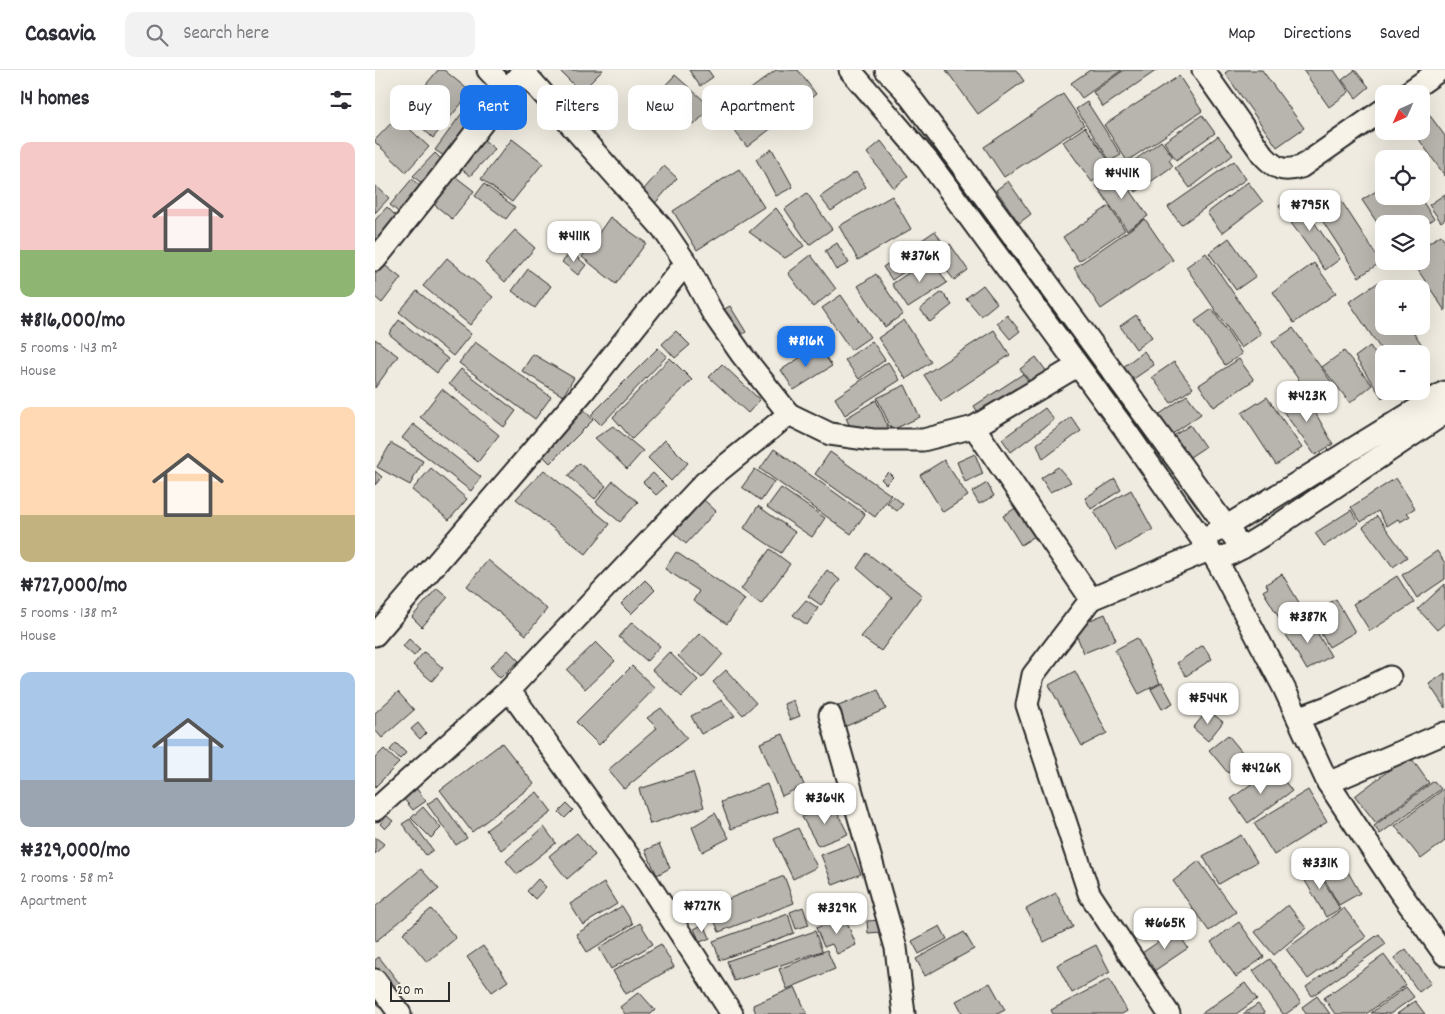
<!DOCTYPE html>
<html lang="en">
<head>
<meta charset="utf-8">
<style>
	:root { --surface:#fff; --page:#f2f2f3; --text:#2b2b33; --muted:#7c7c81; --line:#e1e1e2; --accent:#1a73e8 }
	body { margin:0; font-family:Dekko,sans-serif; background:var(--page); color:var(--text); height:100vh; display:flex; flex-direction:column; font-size:19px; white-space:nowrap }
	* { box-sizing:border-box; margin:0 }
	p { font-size:16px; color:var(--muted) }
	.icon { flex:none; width:28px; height:28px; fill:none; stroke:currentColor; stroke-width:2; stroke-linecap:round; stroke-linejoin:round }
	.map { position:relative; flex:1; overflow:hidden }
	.details { display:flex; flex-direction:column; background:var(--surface); width:375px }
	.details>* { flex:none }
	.banner { position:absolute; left:15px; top:15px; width:475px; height:45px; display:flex; gap:10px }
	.needle { width:32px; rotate:225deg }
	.fabs { position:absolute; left:1000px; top:15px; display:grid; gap:10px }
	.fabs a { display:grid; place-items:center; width:55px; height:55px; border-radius:10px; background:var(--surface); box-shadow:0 5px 20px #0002; font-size:25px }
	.scale { position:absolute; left:15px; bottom:12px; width:60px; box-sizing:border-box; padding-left:5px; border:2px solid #2b2b2b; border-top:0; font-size:14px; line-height:18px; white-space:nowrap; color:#2b2b2b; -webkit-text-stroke:4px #f7f3e8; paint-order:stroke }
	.price { position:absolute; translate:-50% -42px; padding:0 11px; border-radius:10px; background:#fff; color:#222; font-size:16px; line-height:32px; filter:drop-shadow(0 1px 2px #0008) }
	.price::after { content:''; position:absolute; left:50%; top:30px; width:15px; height:11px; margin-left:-8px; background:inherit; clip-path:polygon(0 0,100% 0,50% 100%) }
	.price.selected { background:var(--accent); color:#fff }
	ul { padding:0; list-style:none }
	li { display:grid; align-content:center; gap:10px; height:265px; padding:0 20px }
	li span { display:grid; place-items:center; height:155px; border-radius:10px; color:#555 }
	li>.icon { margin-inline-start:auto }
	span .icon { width:90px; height:90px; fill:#fffc; stroke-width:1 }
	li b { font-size:21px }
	h2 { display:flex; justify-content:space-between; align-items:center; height:60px; padding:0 20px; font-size:21px }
	.pill { padding:0 18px; border-radius:10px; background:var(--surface); box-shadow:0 5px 20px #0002; font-size:18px; line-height:45px }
	.pill.selected { background:var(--accent); color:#fff }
	header { display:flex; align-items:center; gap:30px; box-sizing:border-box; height:70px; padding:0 25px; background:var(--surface); border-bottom:1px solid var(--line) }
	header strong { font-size:24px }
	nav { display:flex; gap:28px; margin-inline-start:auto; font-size:18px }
	.search { width:350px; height:45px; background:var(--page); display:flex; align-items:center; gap:12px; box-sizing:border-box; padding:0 18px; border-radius:10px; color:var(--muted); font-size:19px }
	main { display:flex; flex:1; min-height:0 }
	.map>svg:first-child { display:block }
	.building { fill:#b8b5ae; stroke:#2b2b2b }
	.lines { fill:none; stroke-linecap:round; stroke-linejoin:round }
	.minor-casing { stroke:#2b2b2b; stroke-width:25 }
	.minor { stroke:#f7f3e8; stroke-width:21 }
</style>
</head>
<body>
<header>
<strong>Casavia</strong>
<div class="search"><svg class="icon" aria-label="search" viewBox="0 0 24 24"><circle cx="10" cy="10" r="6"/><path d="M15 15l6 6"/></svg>Search here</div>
<nav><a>Map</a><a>Directions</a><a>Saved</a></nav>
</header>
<main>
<section class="details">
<h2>14 homes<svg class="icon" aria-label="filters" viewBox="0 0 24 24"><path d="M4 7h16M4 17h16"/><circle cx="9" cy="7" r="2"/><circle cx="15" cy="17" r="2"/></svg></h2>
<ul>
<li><span style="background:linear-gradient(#f6c9c9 70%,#8fb573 0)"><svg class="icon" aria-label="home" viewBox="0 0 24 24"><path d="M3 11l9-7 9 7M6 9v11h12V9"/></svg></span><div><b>₦816,000/mo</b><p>5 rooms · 143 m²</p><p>House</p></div></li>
<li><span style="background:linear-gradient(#ffd9b3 70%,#c2b280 0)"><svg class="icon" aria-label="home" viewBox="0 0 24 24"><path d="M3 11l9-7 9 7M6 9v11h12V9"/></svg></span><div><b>₦727,000/mo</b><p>5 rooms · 138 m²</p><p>House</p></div></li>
<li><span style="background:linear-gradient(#a9c7e8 70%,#9aa5b1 0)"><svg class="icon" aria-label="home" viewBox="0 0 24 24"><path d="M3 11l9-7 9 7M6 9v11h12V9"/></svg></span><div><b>₦329,000/mo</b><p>2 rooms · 58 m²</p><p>Apartment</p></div></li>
</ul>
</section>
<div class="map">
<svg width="1070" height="944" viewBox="0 0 1070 944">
	<rect width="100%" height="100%" fill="#efebe0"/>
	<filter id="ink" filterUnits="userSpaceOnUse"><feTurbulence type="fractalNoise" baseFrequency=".02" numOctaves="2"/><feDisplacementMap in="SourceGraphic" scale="10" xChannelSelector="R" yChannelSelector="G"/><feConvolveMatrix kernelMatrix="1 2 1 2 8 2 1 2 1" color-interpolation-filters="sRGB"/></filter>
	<g filter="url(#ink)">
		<g class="building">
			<polygon points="63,0 69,0 96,22 58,68 29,41"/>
			<polygon points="184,0 228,0 206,22"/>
			<polygon points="314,0 333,0 338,7 325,16"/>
			<polygon points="401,0 423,0 441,24 372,77 345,42"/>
			<polygon points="571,0 641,0 649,11 603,44"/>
			<polygon points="715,0 747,0 707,28 696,13"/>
			<polygon points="749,0 782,0 728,37 718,22"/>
			<polygon points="854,0 887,0 929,58 902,77 850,3"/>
			<polygon points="928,0 959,0 974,22 954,37"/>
			<polygon points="980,0 994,17 981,28 967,10"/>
			<polygon points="300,5 336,37 319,55 283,23"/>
			<polygon points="804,6 827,41 752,91 729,55"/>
			<polygon points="688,24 709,55 629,107 609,77"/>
			<polygon points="104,25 115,33 108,47 93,36"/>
			<polygon points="712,32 746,85 735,91 701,39"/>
			<polygon points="87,43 98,52 72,88 60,80"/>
			<polygon points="1053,43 1070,66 1070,106 1038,61 1046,61 1046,48"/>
			<polygon points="827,45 840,63 801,90 789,72"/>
			<polygon points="22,47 54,77 31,102 0,72 0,70"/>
			<polygon points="710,57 738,97 717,112 688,72"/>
			<polygon points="843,66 858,85 815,118 800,98"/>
			<polygon points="137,69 168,93 137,132 106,109"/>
			<polygon points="109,70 120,79 95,106 84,97"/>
			<polygon points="506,71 533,106 519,118 492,83"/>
			<polygon points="786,71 798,87 794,90 798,96 761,122 746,100"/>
			<polygon points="397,79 418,117 401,126 381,89"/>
			<polygon points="60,83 68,91 46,113 38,106"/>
			<polygon points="859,91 871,109 806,155 793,137"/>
			<polygon points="289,96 302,108 276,138 263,126"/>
			<polygon points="364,99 389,137 322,180 298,141"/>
			<polygon points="742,101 773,146 752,160 721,115"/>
			<polygon points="481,102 491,117 456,141 445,127"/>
			<polygon points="77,104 99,121 77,149 55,131"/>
			<polygon points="37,109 46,117 27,145 15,135"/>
			<polygon points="633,111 656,144 644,153 621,120"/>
			<polygon points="873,112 888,132 847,163 832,143"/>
			<polygon points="109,114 140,137 131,149 100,126"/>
			<polygon points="0,115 14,128 0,143"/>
			<polygon points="1009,116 1009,126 1044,126 1059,149 1046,157 1046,154 1009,154 1009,163 987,130"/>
			<polygon points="432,123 457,159 434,175 410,139"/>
			<polygon points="1070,124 1070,149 1066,152 1054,135"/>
			<polygon points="920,125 965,189 950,200 904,136"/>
			<polygon points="517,126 536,159 483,190 464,156"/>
			<polygon points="965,129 1006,192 984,207 943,144"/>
			<polygon points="734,136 750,160 704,191 688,167"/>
			<polygon points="12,137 22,147 0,172 0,150"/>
			<polygon points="401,138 429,176 410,188 374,162"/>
			<polygon points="235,147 271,173 241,214 207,187"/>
			<polygon points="770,149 798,190 726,239 699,198"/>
			<polygon points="140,160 160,178 130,212 110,193"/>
			<polygon points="560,161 569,175 517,210 508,197"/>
			<polygon points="1066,165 1070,171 1070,241 1037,191 1046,191 1046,178"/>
			<polygon points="854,168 881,206 861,220 834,183"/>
			<polygon points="462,173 474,193 461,200 450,181"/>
			<polygon points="575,174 593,200 579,210 560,185"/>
			<polygon points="196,182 211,195 203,205 187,192"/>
			<polygon points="831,183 886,264 866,278 811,197"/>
			<polygon points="436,185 461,219 438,237 413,203"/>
			<polygon points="72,188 118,227 95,255 48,216"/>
			<polygon points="556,188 572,213 533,238 517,214"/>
			<polygon points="939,193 961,223 919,253 898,222"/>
			<polygon points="8,194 26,208 7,233 0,227 0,205"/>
			<polygon points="153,199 176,216 160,238 137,221"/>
			<polygon points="501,204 528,244 510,257 483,216"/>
			<polygon points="1004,212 1009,219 1009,256 1034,256 1050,279 1043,284 1009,284 974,232"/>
			<polygon points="608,215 622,233 606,246 591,228"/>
			<polygon points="42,221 96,264 78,286 24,242"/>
			<polygon points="567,222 577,235 555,252 545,239"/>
			<polygon points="466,225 495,267 476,280 447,238"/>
			<polygon points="355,236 371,262 358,270 342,243"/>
			<polygon points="837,239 867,284 850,295 820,251"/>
			<polygon points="632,245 645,261 635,269 622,253"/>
			<polygon points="761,245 777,267 761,279 745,256"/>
			<polygon points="24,250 73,289 62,303 14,264"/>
			<polygon points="529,250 556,292 531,309 503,268"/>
			<polygon points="918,258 957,313 936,327 897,272"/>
			<polygon points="619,260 635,285 566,331 549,305"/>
			<polygon points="301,261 315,275 300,288 287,274"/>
			<polygon points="0,269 23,286 0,318"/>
			<polygon points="497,271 510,290 484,309 470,290"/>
			<polygon points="100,272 176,327 160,349 84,293"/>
			<polygon points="443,276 457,296 419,320 406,300"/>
			<polygon points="995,276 1009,297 1009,321 1017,321 1007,328 980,287"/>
			<polygon points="283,278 292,286 226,355 216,345"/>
			<polygon points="769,281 779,295 757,310 748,297"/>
			<polygon points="969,281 997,315 975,333 947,297"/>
			<polygon points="158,284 199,308 188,326 147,301"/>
			<polygon points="661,287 672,302 656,313 645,299"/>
			<polygon points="295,288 317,310 257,369 238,347"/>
			<polygon points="864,289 879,310 839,337 824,315"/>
			<polygon points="513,292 525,310 470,345 460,328"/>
			<polygon points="799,292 818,318 796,333 777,307"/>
			<polygon points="347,294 385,330 373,343 334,307"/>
			<polygon points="86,299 141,341 129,357 74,314"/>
			<polygon points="648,304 654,313 605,346 599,336"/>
			<polygon points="530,315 545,347 517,360 502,328"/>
			<polygon points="67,319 124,365 103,392 45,347"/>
			<polygon points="928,321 958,374 940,385 905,337"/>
			<polygon points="812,325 826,344 796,365 782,346"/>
			<polygon points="892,327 927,378 901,395 867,343"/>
			<polygon points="501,330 514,359 478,363 471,348"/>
			<polygon points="208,338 218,350 175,393 164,382"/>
			<polygon points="670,338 679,350 636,382 627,369"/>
			<polygon points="696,347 706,361 668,389 662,374"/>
			<polygon points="38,354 106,407 96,421 27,368"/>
			<polygon points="815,355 830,377 812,389 797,367"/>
			<polygon points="238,356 268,381 252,399 220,368"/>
			<polygon points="290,370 313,393 296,411 273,388"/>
			<polygon points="16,373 48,391 35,415 2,397"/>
			<polygon points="399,379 490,444 476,464 385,399"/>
			<polygon points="455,382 516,425 500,447 440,404"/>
			<polygon points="600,384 608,404 590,412 582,392"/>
			<polygon points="569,390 593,426 568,442 545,405"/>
			<polygon points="204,393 231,416 220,429 193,406"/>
			<polygon points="683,397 696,412 675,422 666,408"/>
			<polygon points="56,398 92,429 74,450 37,420"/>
			<polygon points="380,399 399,412 386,431 367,417"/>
			<polygon points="169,400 235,454 211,484 141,429"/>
			<polygon points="0,401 7,407 0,415"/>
			<polygon points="513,402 518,407 511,414 506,409"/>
			<polygon points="278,403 291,416 281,425 268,412"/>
			<polygon points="1021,408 1040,438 1032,443 1035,446 1025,452 1023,449 1012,456 1003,441 986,452 976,437"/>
			<polygon points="740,409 746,420 716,439 710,428"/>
			<polygon points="238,411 263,432 245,452 221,432"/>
			<polygon points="612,413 619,426 604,434 597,422"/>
			<polygon points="406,418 450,448 437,467 392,437"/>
			<polygon points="756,420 778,460 741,480 719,441"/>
			<polygon points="518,426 528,434 522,441 512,433"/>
			<polygon points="329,430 341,441 311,474 299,463"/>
			<polygon points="383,436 420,462 406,483 369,458"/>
			<polygon points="642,437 660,466 646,475 628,446"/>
			<polygon points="976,440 984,453 949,476 940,463"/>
			<polygon points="1002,446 1032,487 1018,497 988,457"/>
			<polygon points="395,479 415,494 386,534 366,519"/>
			<polygon points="1062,481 1070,493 1070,509 1042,528 1027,505"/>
			<polygon points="301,482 370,529 352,554 318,531 324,521 290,499"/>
			<polygon points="492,483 547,525 506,581 486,567 517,528 482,498"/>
			<polygon points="113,490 172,539 151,565 92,516"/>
			<polygon points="452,500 465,510 446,535 433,526"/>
			<polygon points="907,504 932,546 911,559 888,521 893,518 891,514"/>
			<polygon points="1022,506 1039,533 995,561 978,534"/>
			<polygon points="270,510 280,520 256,544 246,534"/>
			<polygon points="1070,514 1070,553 1062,560 1043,539"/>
			<polygon points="62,518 73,527 47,557 37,547"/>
			<polygon points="961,529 980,562 954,577 935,544"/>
			<polygon points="431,530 443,538 432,555 418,545"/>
			<polygon points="730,544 741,570 709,583 698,557"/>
			<polygon points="934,549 956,586 932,600 910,563"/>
			<polygon points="257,552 285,576 272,591 244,567"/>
			<polygon points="325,563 348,584 327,608 303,586"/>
			<polygon points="762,568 785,613 764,624 740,580"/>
			<polygon points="34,569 45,579 39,586 28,576"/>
			<polygon points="221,572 240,591 210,619 192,600"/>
			<polygon points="828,575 837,589 811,606 802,593"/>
			<polygon points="133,580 144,591 125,608 115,597"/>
			<polygon points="49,582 68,598 57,611 38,595"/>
			<polygon points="294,582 323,610 307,627 277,600"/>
			<polygon points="257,596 280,618 224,675 201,652"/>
			<polygon points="351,600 381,633 368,645 338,612"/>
			<polygon points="700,601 732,663 707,676 674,615"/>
			<polygon points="1070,603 1070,638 1054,614"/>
			<polygon points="787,613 798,633 787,639 776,619"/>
			<polygon points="503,620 511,639 469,657 461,637"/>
			<polygon points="23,622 39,640 7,668 0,660 0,643"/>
			<polygon points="347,630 360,646 326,664 316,646"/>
			<polygon points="418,630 425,646 415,650 409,634"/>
			<polygon points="286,638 312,668 249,719 233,700 282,658 272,648"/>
			<polygon points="833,640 848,652 833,671 818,658"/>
			<polygon points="43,653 51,663 45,669 36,659"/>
			<polygon points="408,664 429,715 407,726 385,673"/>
			<polygon points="853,665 872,688 853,703 834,680"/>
			<polygon points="21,673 31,683 25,689 15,680"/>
			<polygon points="127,673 159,714 97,762 65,720"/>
			<polygon points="9,679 24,693 0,717 0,688"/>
			<polygon points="1034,685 1054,713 1001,753 980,726"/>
			<polygon points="899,697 917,721 873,753 856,729"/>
			<polygon points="318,702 329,737 275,754 264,719"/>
			<polygon points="1059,711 1066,719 1005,764 999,756"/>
			<polygon points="392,714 403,742 356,759 346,732"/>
			<polygon points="41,718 51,731 38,740 28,728"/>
			<polygon points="1070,718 1070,771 1046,789 1020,756"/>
			<polygon points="933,720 952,752 899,785 879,753"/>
			<polygon points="162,722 177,742 126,780 111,760"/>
			<polygon points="63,727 92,768 81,775 52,734"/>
			<polygon points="192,734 198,740 190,748 184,742"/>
			<polygon points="458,734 473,764 443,776 427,747"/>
			<polygon points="48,737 66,758 56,768 36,748"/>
			<polygon points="340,743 354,768 327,782 317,757"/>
			<polygon points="12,746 18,751 10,759 5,754"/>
			<polygon points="35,749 58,780 51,785 27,754"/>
			<polygon points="169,757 181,773 142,804 131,791"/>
			<polygon points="423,758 442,797 418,809 399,769"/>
			<polygon points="202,763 220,785 192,809 174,786"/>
			<polygon points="866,765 882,792 844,814 828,786"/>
			<polygon points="0,767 9,774 0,784"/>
			<polygon points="284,774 295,798 282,805 270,780"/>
			<polygon points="474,774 486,804 458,815 446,785"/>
			<polygon points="961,781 985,823 964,835 940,793"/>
			<polygon points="824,791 861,842 834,861 798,811"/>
			<polygon points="939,794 965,839 951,847 925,802"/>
			<polygon points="46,799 64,819 0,872 0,837"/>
			<polygon points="409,806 419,833 344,862 334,837"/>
			<polygon points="163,809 171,817 160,829 152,821"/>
			<polygon points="229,813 242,834 208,855 195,834"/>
			<polygon points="681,823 698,857 669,872 651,839"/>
			<polygon points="913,835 931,858 899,885 880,862"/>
			<polygon points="247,836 258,854 212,882 201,864"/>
			<polygon points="428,837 434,855 421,859 415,842"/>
			<polygon points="969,838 991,867 933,909 911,879"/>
			<polygon points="56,839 81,868 52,892 28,863"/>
			<polygon points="413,844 419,863 345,890 338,871"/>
			<polygon points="470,847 481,875 462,884 457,874 449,877 441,858"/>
			<polygon points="506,850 507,862 493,863 492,851"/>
			<polygon points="864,852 889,887 861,907 836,872"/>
			<polygon points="265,853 278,874 236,899 224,878"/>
			<polygon points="329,854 335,868 325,872 319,859"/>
			<polygon points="565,856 572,869 544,884 537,871"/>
			<polygon points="801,860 813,878 779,901 767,883"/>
			<polygon points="440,861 447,881 359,911 352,891"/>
			<polygon points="589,862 599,879 550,906 541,889"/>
			<polygon points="1004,864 1011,874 937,926 931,917"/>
			<polygon points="286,874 299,897 251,924 238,901"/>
			<polygon points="721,875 735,902 697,923 682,895"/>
			<polygon points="108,876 133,911 117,922 92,887"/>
			<polygon points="1031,879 1056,913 1044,922 1019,888"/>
			<polygon points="452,880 460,899 412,919 404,899"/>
			<polygon points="1009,885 1031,915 991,944 960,944 949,928"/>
			<polygon points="4,887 25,914 14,922 0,903 0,890"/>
			<polygon points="895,889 926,933 911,944 908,944 878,901"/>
			<polygon points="734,909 752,941 747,944 678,944 676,940"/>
			<polygon points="615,913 630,940 622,944 583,944 587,942 581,931"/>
			<polygon points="870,913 882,929 861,944 826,944"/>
			<polygon points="420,917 432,944 381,944 378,935"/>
			<polygon points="1031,917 1039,927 1015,944 996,943"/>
			<polygon points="264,922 280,940 276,944 250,944 245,937"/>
			<polygon points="942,926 955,944 931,944 927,937"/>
			<polygon points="1040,931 1050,944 1022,944"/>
			<polygon points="883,934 890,944 868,944"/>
		</g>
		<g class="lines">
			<defs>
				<g id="minor">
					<polyline points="113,0 132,20"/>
					<polyline points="475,0 553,91 749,358 842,491 867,478 890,464 1070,343"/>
					<polyline points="511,0 529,19 570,73 867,478"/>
					<path d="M828,0L888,85C901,99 907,102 926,97L1009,39"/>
					<polyline points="1031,24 1065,0"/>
					<polyline points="0,190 67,106 148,0"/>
					<polyline points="311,193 337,242 367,285 414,344"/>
					<polyline points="599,357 716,529 834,480"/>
					<polyline points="840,462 857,453 1070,322"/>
					<polyline points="842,491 909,618 953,713 1025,822 1070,885"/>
					<polyline points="716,529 658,605 652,635 714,823 794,944"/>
					<polyline points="0,565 209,321 311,193 288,159 147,0"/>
					<polyline points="134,620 273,813 357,944"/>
					<polyline points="455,645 521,878 529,944"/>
					<polyline points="923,648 955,636 1015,607"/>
					<polyline points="953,713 1070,663"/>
					<polyline points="0,740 134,620 329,413 414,344 455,364 498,370 548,370 599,357 702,296"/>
					<polyline points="0,910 25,944"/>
				</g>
			</defs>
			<use href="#minor" class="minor-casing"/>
			<use href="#minor" class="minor"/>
		</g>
	</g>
</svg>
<div class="fabs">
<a><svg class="needle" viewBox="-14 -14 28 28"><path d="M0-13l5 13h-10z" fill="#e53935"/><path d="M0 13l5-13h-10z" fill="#7c7c81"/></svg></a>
<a><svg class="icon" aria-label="locate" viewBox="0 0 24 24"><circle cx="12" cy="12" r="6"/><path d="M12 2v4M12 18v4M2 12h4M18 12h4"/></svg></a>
<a><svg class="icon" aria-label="layers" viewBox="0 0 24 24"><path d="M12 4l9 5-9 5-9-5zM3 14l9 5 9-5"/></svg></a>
<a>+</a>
<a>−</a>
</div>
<div class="scale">20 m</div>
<b class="price" style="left:747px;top:130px">₦441K</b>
<b class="price" style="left:935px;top:162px">₦795K</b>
<b class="price" style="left:199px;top:193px">₦411K</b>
<b class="price" style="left:545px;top:213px">₦376K</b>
<b class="price selected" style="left:431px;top:298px">₦816K</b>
<b class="price" style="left:932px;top:353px">₦423K</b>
<b class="price" style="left:933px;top:574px">₦387K</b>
<b class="price" style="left:833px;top:655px">₦544K</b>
<b class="price" style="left:886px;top:725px">₦426K</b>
<b class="price" style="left:450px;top:755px">₦364K</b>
<b class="price" style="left:945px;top:820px">₦331K</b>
<b class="price" style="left:327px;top:863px">₦727K</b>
<b class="price" style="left:462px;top:865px">₦329K</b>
<b class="price" style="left:790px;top:880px">₦665K</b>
<div class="banner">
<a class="pill">Buy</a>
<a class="pill selected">Rent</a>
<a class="pill">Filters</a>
<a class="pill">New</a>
<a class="pill">Apartment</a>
</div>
</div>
</main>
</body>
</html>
